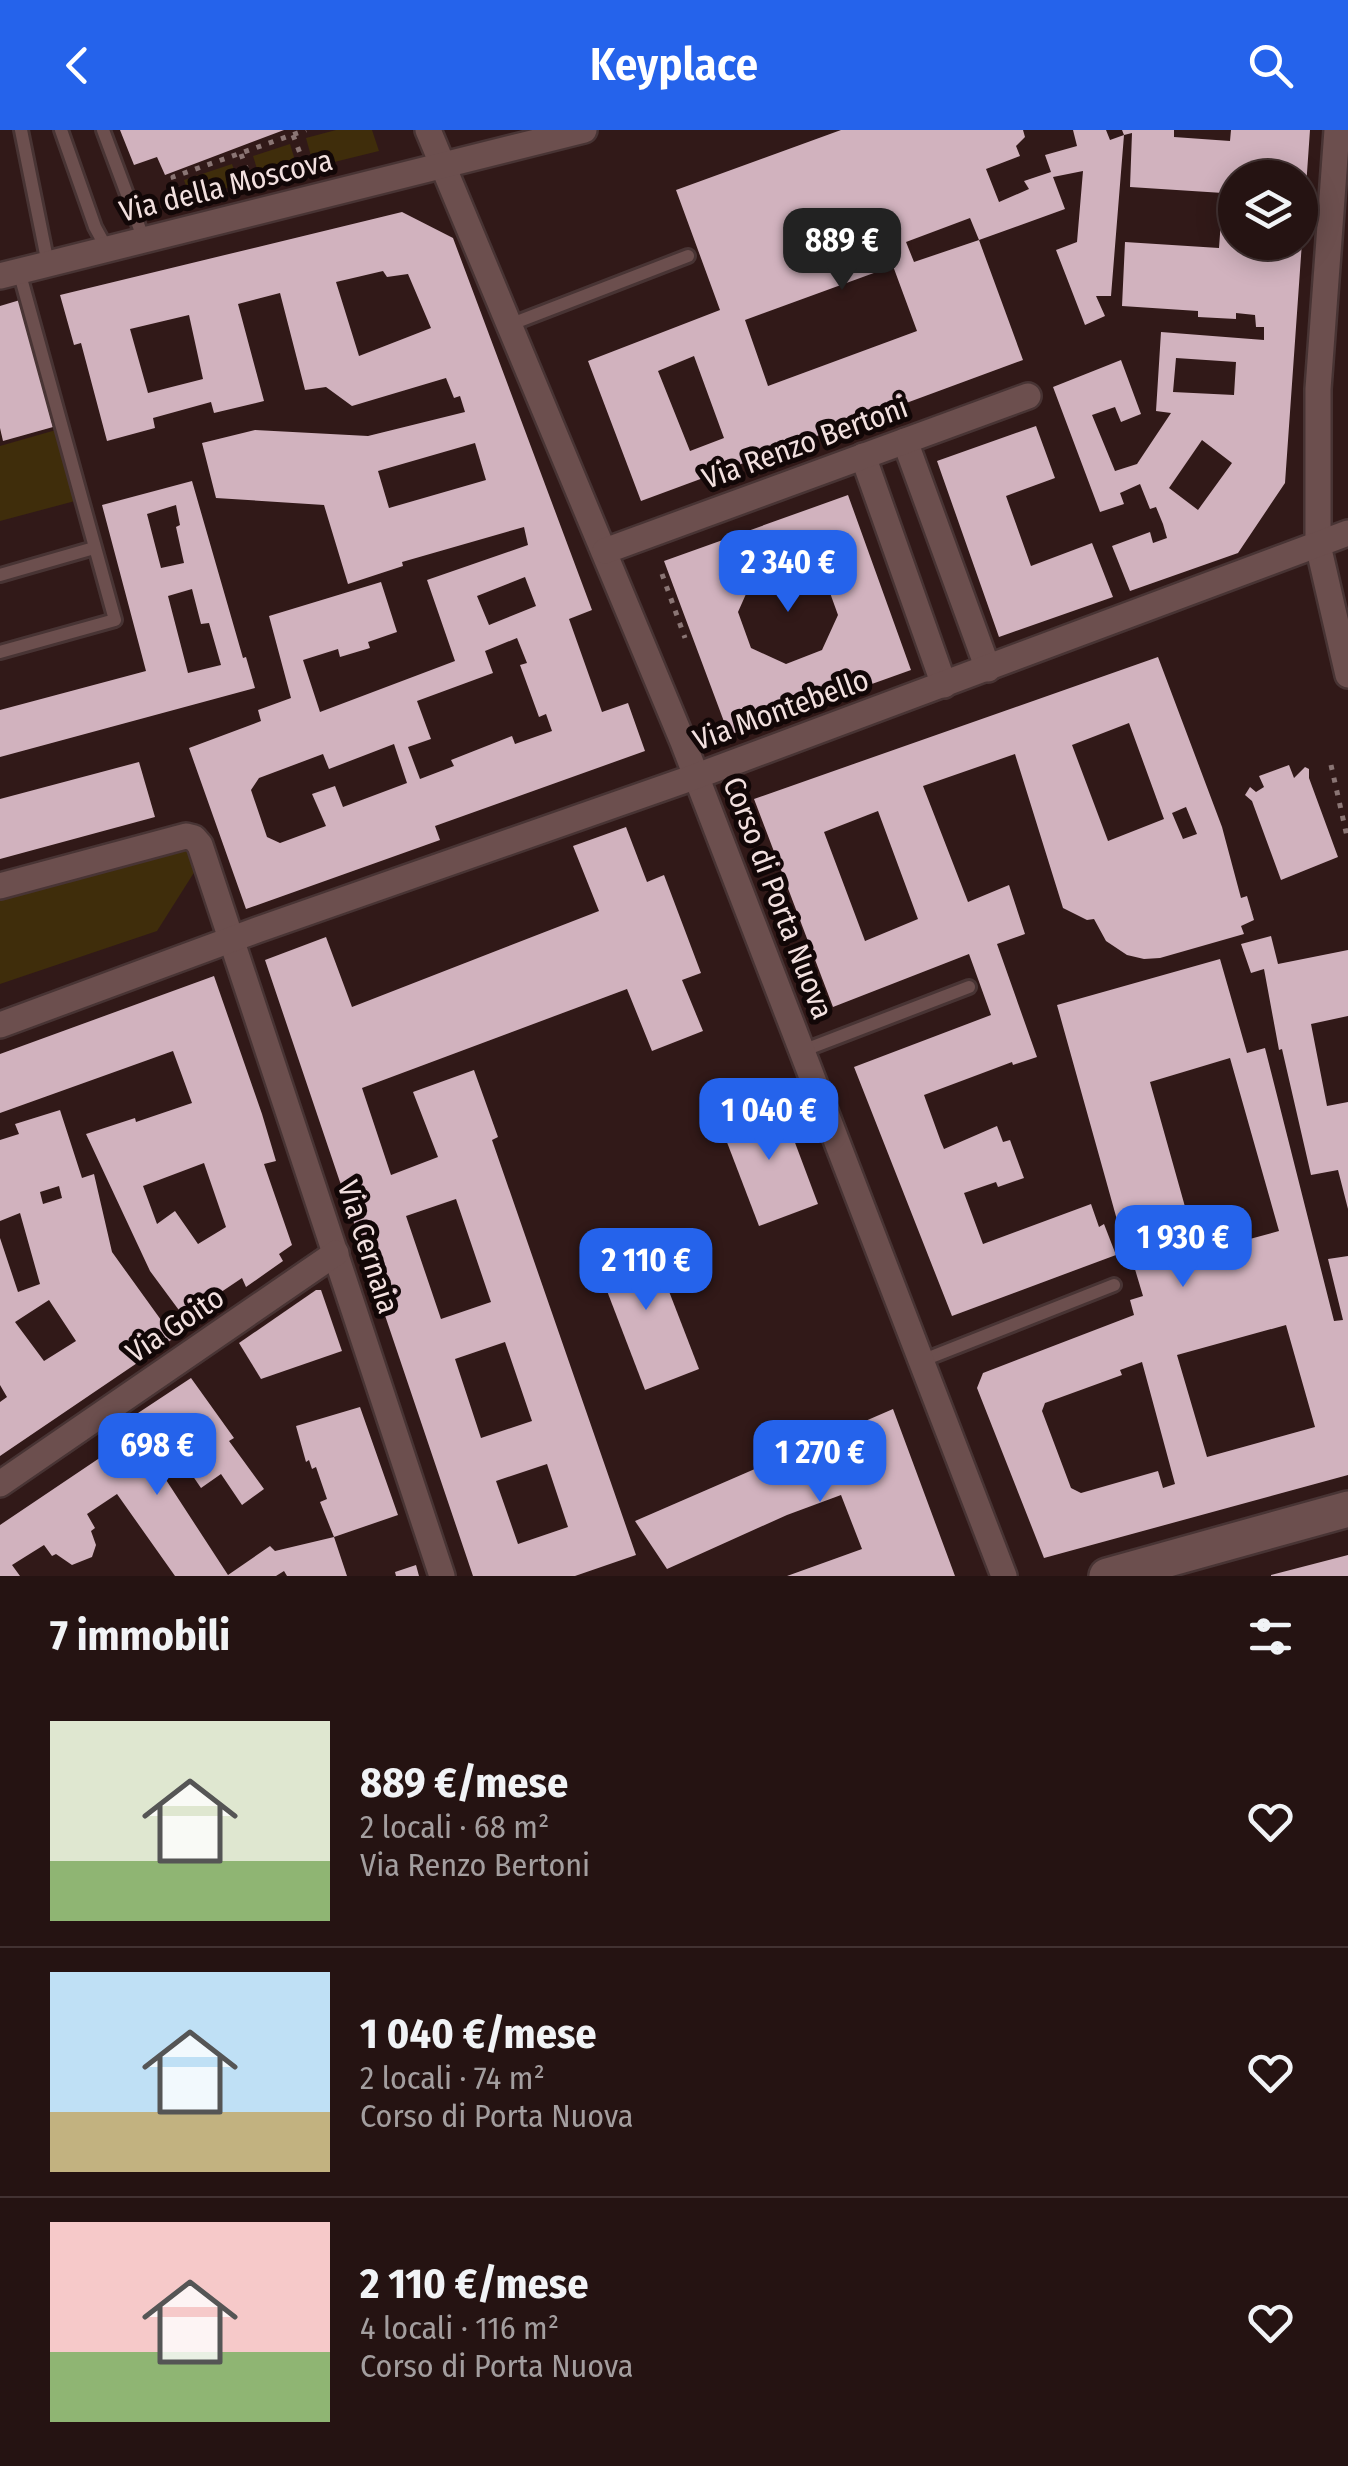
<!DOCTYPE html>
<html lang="it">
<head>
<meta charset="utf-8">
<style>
	:root { --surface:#251312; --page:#2d1c1b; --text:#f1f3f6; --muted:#a39e9f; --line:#423232; --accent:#2563eb }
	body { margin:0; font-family:"Fira Sans Condensed",sans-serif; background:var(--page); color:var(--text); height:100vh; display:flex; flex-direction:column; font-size:38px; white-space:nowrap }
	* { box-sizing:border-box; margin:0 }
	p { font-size:32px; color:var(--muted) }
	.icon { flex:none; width:55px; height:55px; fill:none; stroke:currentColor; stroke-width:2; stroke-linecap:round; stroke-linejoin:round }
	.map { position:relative; height:1446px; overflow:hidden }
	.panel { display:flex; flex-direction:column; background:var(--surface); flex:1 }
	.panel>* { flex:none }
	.fabs { position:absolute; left:1218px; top:30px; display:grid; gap:20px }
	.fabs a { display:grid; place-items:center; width:100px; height:100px; border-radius:50%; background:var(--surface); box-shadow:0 5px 25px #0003,0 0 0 2px var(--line); font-size:50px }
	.price { position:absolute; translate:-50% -85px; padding:0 22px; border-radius:20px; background:var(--accent); color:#fff; font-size:32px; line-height:65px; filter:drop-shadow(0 2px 5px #0008) }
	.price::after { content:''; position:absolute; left:50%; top:60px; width:30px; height:22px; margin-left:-15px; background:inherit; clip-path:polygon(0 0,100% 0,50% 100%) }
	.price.selected { background:#222; color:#fff }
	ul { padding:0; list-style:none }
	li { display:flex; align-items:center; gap:30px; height:250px; padding:0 50px }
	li+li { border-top:2px solid var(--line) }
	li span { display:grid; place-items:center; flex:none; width:280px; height:200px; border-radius:0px; color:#555 }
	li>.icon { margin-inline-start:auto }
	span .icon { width:120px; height:120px; fill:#fffc; stroke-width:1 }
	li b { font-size:42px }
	h2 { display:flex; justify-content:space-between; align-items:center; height:120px; padding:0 50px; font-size:42px }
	header { display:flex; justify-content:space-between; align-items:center; height:130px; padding:0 50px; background:var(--accent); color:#fff; font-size:45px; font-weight:600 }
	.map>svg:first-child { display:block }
	.green { fill:#3f2d0b }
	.building { fill:#d1b2be; fill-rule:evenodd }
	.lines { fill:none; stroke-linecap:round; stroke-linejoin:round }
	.lane-casing { stroke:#483434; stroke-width:18 }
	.street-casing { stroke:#483434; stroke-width:30 }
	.secondary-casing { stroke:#483434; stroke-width:40 }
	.path { stroke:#8a7574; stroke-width:5; stroke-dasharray:5 8; stroke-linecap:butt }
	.lane { stroke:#6c4f4e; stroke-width:12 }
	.street { stroke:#6c4f4e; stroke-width:25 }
	.secondary { stroke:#6c4f4e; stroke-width:35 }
	.labels { text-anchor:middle; stroke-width:10; stroke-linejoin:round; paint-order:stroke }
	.street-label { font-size:30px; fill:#f2e0df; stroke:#120707 }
</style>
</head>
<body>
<header><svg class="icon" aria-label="back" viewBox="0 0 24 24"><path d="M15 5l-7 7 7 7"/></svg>Keyplace<svg class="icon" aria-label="search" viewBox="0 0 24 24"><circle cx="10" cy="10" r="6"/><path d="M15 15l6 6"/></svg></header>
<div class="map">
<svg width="1348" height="1446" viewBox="0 0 1348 1446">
	<rect width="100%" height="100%" fill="#311918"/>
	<g class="green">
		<polygon points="336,0 372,0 379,21 314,37 306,8"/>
		<polygon points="290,14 298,40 261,52 253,26"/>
		<polygon points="232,34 239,54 191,70 184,50"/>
		<polygon points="56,300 75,371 0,391 0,316"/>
		<polygon points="187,715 195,741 157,801 0,854 0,766"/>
	</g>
	<g class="building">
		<polygon points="120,0 284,0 165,45 157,27 134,35"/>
		<path d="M841,0H1023L1025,7L1016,16L1020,26L986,39L999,72L1029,59L1024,51L1051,42L1045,25L1077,16L1073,0H1106L1110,10L1124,5L1111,166H1096L1105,186L1085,195L1056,120L1077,112L1083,41L1053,47L1065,79L979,110L970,88L906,112L914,132L979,110L1023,230L641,371L588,231L720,180L676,60ZM893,136L917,201L768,256L745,190ZM694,226L724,308L690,321L658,241Z"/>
		<path d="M1122,0H1174V7L1230,11L1231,0H1310L1303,100H1300V48H1235V112H1302L1285,353L1238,423L1130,461L1112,416L1150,402L1153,413L1167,408L1163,394L1156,377L1150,379L1140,354L1120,363L1124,374L1100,382L1053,257L1121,230L1141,284L1121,292L1115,277L1092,285L1115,341L1137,334L1171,283L1156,281L1161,202L1264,210V197H1256L1255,185L1236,183V189L1198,187V181L1122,176L1125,112L1219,118L1223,63L1130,57L1132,3L1124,5ZM1176,228L1236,232L1234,265L1173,262ZM1202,310L1232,333L1198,380L1169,358Z"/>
		<path d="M402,82L453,108L592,480L569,489L602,582L628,573L645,621L435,696L440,710L246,779L189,618L261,591L258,580L291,568L269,486L381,452L397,502L368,512L370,518L340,527L338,519L303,530L320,582L455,531L427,450L528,415L524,397L402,432L403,436L348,454L324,375L216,368L202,313L255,300L368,306L465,282L460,266L454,268L446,248L352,276L326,257L305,260L280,163L238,174L264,271L214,283L211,272L153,288L155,298L107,311L81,213L74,215L60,165ZM383,141L387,147L408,144L431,198L359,226L336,152ZM189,185L203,249L148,263L130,199ZM475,313L486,350L389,378L378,341ZM525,447L536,476L489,495L477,466ZM517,508L527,533L520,535L539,587L546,584L552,601L515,614L512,606L451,630L454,636L420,649L408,617L431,609L417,571L493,543L485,521ZM394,614L407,653L343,677L335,656L312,664L326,696L280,713L267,707L251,660L259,648L323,624L329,639Z"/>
		<polygon points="20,170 53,297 3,311 0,298 0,176"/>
		<polygon points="1036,296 1055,348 1006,366 1031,436 1092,413 1113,467 999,507 937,331"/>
		<path d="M192,351L243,528L246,527L255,558L0,627V580L146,541L102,375ZM176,375L180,395L176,397L184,433L161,438L147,384ZM192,459L201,494L209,493L221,535L188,543L168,466Z"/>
		<path d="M848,365L911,540L729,605L664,431ZM790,433L825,449L838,485L822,520L786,534L751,518L738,482L754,446Z"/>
		<path d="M1158,527L1222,697L1241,768L1247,766L1254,790L1241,796L1244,804L1160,828L1144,829L1127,825L1106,811L1094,789L1087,790L1063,778L1015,624L923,656L968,772L1009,755L1025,804L997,814L1037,927L1013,935L1012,932L924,965L941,1012L944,1019L997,996L1003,1012L1010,1010L1024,1048L998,1057L996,1052L964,1063L983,1114L1091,1074L1099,1097L1104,1094L1116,1125L952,1186L854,937L991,885L973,835L969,824L833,877L754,669ZM1129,593L1164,689L1108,711L1072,615ZM1186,677L1197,704L1183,709L1172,683ZM878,681L918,789L865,811L824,702Z"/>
		<polygon points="139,632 155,687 0,729 0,669"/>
		<polygon points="1289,635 1294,648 1305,637 1309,639 1309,648 1338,727 1281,750 1252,671 1245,665 1250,657 1256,662 1264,657 1259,646"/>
		<path d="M626,697L647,752L664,745L701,843L682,850L703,901L652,921L627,859L362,958L391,1045L438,1027L413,962L474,940L498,1007L492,1010L636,1425L575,1446H473L265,830L326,807L352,877L599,781L573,716ZM456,1069L491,1172L441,1189L406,1086ZM505,1212L532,1291L481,1308L455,1229ZM547,1334L568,1397L518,1414L496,1351Z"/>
		<polygon points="1271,806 1278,834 1348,820 1348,886 1311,894 1327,976 1348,972 1348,1079 1338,1040 1311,1045 1282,919 1279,920 1264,839 1251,843 1241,814"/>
		<path d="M1220,829L1247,923L1265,918L1334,1191L1343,1190L1328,1129L1348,1126V1345L1044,1428L977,1258L983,1243L1134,1185L1130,1170L1143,1166L1122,1096L1119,1097L1057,875ZM1230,928L1279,1101L1198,1123L1150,952ZM1286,1195L1315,1297L1207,1327L1177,1225ZM1142,1232L1175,1354L1163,1358L1158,1341L1081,1363L1071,1358L1042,1281L1045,1273L1122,1245L1120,1240Z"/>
		<path d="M214,846L262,984L276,1031L264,1034L292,1115L279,1124L283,1131L246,1157L242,1148L184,1187L150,1141L86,1004L135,988L136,992L192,973L173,921L0,983V924ZM204,1033L226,1097L198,1114L175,1081L157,1094L143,1056Z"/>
		<polygon points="779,970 818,1074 759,1096 720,994"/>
		<path d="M60,980L82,1048L94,1044L112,1122L174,1208L0,1326V1272L7,1267L0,1255V1108L18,1162L40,1154L20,1083L0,1091V1010L19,1004L15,994ZM59,1056L62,1068L43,1074L40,1062ZM49,1170L76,1211L44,1231L15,1192Z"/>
		<polygon points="648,1107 699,1239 645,1260 594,1127"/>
		<polygon points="316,1160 321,1160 342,1221 261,1249 239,1213"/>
		<polygon points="191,1248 234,1308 229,1311 264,1359 242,1375 221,1344 201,1358 175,1320 157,1336 228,1445 270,1416 275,1421 334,1407 347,1446 287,1446 284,1441 276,1446 175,1446 117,1364 87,1384 95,1398 91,1401 96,1415 92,1427 72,1435 56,1424 52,1426 44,1415 12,1435 20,1446 0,1446 0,1395 107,1323 104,1319 142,1293 135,1285"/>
		<polygon points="360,1277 398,1385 334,1407 320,1372 327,1369 316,1337 312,1339 309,1330 306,1332 296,1296"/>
		<polygon points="893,1279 955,1446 787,1446 862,1419 841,1365 787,1385 667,1439 635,1391"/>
		<polygon points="1348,1425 1348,1446 1271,1446 1271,1445"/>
		<polygon points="416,1435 419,1446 396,1446 395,1442"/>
	</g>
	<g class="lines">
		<defs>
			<g id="lane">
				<polyline points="21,0 48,134"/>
				<polyline points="61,0 95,97 107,119"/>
				<polyline points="103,0 144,110"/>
				<polyline points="509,195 688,126"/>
				<polyline points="0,445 94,418"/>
				<polyline points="0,522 115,490 19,141"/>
				<polyline points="802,921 969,857"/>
				<polyline points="921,1231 1114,1155"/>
			</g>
			<g id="street">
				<polyline points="428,0 683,612 1004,1446"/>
				<polyline points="1337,0 1318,259 1318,415 1348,545"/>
				<polyline points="0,146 584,0"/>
				<polyline points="905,311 988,539"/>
				<polyline points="863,326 944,555"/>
				<polyline points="605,421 1028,266"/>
				<polyline points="0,756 186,706 194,708 200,715 442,1446"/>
				<polyline points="0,895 257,800 697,646 1348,403"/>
				<polyline points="0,1354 336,1123"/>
			</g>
			<polyline id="secondary" points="1107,1446 1348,1379"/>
		</defs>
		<use href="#lane" class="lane-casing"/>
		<use href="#street" class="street-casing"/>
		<use href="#secondary" class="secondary-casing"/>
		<g class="path">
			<polyline points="293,5 308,44"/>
			<polyline points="241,24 253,57"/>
			<polyline points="182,74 173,47 306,0"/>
			<polyline points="662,444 685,508"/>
			<polyline points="1331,635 1348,711"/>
		</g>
		<use href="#lane" class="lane"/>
		<use href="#street" class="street"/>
		<use href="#secondary" class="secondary"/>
	</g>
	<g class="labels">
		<g class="street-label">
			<text transform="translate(226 56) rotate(-14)" y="10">Via della Moscova</text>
			<text transform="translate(805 313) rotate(-20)" y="10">Via Renzo Bertoni</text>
			<text transform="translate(781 580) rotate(-20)" y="10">Via Montebello</text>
			<text transform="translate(778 768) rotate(69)" y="10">Corso di Porta Nuova</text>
			<text transform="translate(368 1117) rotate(72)" y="10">Via Cernaia</text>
			<text transform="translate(175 1195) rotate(-34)" y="10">Via Goito</text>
		</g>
	</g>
</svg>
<div class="fabs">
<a><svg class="icon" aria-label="layers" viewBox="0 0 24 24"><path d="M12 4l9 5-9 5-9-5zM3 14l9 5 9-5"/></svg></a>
</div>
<b class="price selected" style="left:842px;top:163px">889 €</b>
<b class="price" style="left:788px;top:485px">2 340 €</b>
<b class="price" style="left:769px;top:1033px">1 040 €</b>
<b class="price" style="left:1183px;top:1160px">1 930 €</b>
<b class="price" style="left:646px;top:1183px">2 110 €</b>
<b class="price" style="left:157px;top:1368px">698 €</b>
<b class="price" style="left:820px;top:1375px">1 270 €</b>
</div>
<section class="panel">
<h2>7 immobili<svg class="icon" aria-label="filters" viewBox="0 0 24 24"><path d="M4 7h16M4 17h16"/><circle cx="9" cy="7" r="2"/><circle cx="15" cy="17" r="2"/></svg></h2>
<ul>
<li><span style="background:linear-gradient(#dfe7d0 70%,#8fb573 0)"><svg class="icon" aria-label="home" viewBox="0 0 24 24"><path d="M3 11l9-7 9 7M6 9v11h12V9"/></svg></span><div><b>889 €/mese</b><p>2 locali · 68 m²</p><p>Via Renzo Bertoni</p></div><svg class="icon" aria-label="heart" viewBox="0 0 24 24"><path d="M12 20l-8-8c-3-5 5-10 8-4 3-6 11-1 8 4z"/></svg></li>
<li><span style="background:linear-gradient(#bfe0f5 70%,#c2b280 0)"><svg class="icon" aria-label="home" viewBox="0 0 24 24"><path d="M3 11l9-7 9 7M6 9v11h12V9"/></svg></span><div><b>1 040 €/mese</b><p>2 locali · 74 m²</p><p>Corso di Porta Nuova</p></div><svg class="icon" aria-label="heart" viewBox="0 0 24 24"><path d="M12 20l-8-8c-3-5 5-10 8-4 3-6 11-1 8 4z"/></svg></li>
<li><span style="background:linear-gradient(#f6c9c9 65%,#8fb573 0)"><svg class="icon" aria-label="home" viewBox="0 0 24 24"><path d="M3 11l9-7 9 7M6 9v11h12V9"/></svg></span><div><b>2 110 €/mese</b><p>4 locali · 116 m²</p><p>Corso di Porta Nuova</p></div><svg class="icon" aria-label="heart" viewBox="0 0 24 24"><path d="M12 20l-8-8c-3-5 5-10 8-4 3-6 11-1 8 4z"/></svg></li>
</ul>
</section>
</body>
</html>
